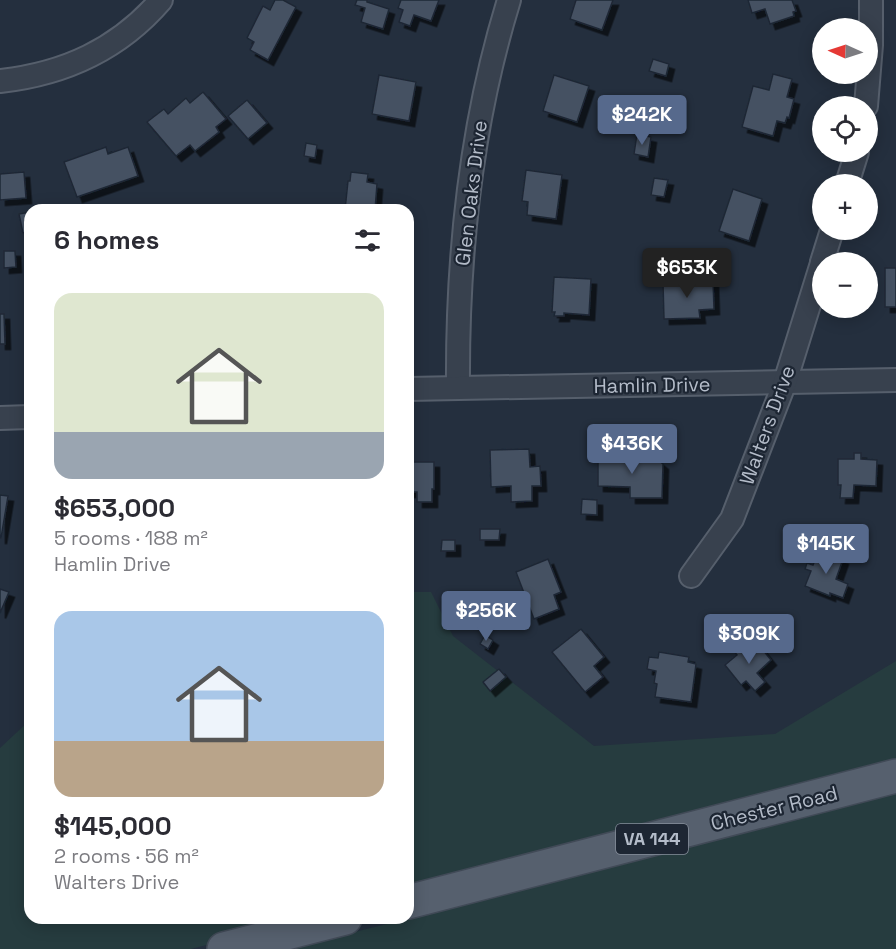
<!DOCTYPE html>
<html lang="en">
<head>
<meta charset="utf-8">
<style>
	:root { --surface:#fff; --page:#f7f7f7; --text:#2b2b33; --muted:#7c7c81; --accent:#56698c }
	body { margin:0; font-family:"Space Grotesk",sans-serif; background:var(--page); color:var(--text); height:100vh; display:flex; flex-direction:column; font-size:22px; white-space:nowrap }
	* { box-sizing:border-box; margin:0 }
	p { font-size:20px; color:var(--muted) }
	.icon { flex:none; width:33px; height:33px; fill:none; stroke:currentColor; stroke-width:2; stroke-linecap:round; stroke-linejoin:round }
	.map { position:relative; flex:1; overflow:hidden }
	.side { position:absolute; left:24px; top:204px; width:390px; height:720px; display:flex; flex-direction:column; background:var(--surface); border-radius:18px; box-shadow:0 3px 15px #0003 }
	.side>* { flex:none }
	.needle { width:39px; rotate:273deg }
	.controls { position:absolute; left:812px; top:18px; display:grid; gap:12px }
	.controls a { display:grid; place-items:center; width:66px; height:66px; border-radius:50%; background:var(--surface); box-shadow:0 3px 15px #0003; font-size:30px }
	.price { position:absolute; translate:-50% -51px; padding:0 14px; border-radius:6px; background:var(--accent); color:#fff; font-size:20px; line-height:39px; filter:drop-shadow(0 2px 3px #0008) }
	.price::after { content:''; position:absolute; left:50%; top:36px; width:18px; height:14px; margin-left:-9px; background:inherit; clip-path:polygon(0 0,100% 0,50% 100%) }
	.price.current { background:#222; color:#fff }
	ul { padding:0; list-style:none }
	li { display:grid; align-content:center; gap:12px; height:318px; padding:0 30px }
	li span { display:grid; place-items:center; height:186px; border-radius:18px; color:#555 }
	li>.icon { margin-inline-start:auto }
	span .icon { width:108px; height:108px; fill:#fffc; stroke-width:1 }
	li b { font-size:26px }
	h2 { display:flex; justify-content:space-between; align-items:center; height:72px; padding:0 30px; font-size:26px }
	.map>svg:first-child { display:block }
	.green { fill:#263c3f }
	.building { fill:#455162; stroke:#1f2835; stroke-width:1.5; filter:url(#shadow) }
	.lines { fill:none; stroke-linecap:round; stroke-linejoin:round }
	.minor-casing { stroke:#565f6c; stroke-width:26 }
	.primary-casing { stroke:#414a57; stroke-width:36 }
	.minor { stroke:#38414e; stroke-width:22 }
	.primary { stroke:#56606e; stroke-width:33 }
	.labels { text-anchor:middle; stroke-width:4.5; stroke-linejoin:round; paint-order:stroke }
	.shield { fill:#1d2633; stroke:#878f9c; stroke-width:1.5 }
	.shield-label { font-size:18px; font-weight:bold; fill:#b4bcc9 }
	.street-label { font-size:20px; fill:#b4bcc9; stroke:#1d2633 }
</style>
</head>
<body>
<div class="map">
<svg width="896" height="949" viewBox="0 0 896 949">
	<defs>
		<filter id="shadow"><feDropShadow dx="5.5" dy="5.5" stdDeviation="0" flood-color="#0009"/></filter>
	</defs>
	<rect width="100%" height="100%" fill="#242f3e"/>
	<g class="green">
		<polygon points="408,592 431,592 453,636 594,746 775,734 896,661 896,761 408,891"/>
		<polygon points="30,720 30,918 307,918 191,949 0,949 0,748"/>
		<polygon points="896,793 896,949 286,949 516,892 620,861"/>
	</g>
	<g class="building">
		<polygon points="275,0 283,0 296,7 268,60 250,50 254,42 247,38 263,6 270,10"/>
		<polygon points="357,0 367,0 367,2 389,9 383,29 361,22 365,8 355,5"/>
		<polygon points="401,0 439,0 431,21 414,15 410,26 399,22 403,10 398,8"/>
		<polygon points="576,0 613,0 602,30 570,19"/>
		<polygon points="748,0 792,0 796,11 793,12 794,16 770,24 765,9 752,13"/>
		<polygon points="653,59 669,64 666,76 649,71"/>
		<polygon points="773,74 792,79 787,97 794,99 789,118 787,117 785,123 777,121 773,136 742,127 753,86 769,90"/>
		<polygon points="379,75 416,82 409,121 372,114"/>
		<polygon points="554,75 589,86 577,122 543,111"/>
		<polygon points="203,92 226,119 216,127 219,132 195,151 190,145 176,156 147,122 164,109 168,114 186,98 190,103"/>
		<polygon points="247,100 267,123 248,139 228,116"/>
		<polygon points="637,134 651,137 648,157 634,154"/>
		<polygon points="306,143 317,145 315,158 304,156"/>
		<polygon points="106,147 108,154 128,147 138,176 77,197 64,162"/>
		<polygon points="526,170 562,175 556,219 527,215 528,202 522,201"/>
		<polygon points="24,172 26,198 0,200 0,174"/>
		<polygon points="351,172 368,174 367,182 377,184 375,210 345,210 348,181 350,181"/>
		<polygon points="654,178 668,180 664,197 651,195"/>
		<polygon points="733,189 762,199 749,241 719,231"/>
		<polygon points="30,212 30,232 23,233 19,214"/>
		<polygon points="4,251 15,251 16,267 4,268"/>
		<rect x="885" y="268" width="11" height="39"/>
		<polygon points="554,277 591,279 589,315 564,313 564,316 554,316 555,312 552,312"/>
		<polygon points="713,281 714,309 699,310 700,318 664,319 663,283"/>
		<polygon points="0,314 4,314 5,344 0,344"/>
		<polygon points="529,449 530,467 540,466 541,486 532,486 532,501 511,502 511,486 491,487 490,450"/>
		<polygon points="627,452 635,452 635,457 654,457 663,464 662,498 630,498 630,487 598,486 598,456 627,457"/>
		<polygon points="854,453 861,453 861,459 877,460 876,486 854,485 853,498 840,498 841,485 838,485 838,459 854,459"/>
		<polygon points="408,462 434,462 434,489 432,489 432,502 417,502 417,492 408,492"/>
		<polygon points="0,495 8,496 1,538 0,538"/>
		<polygon points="582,499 597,500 597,515 581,514"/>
		<polygon points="480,529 500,529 499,540 480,540"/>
		<polygon points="442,540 455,540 455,551 441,551"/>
		<polygon points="819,550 843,559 836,579 848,584 843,598 830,593 830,596 805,586 811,571 805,569 807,563 813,565"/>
		<polygon points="548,559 561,592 554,595 559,609 534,619 516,572"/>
		<polygon points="0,589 9,592 0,613"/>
		<polygon points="581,629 604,657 594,666 603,677 585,692 552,652"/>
		<polygon points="485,635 493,640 488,649 480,644"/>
		<polygon points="755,640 771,660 757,673 765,682 755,691 746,681 741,685 725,665 737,655 733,650 738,646 742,651"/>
		<polygon points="659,652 689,657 688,662 696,664 691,702 655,697 657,684 654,683 656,671 647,669 649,657 658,658"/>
		<polygon points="499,669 506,677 490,691 483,682"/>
	</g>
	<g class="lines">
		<defs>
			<g id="minor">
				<path d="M0,81C64,74 118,50 161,0"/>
				<polyline points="866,106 871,45 871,0"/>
				<polyline points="847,184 857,152"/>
				<polyline points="822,262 832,230"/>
				<path d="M458,388C457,257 470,126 509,0"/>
				<polyline points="408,389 896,380"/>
				<polyline points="0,418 30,417"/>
				<polyline points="691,576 732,519 785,382 822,263"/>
			</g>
			<g id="primary">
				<polyline points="408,902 896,776"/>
				<polyline points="224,949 345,918"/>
			</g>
		</defs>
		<use href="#minor" class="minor-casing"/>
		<use href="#primary" class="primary-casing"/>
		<use href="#minor" class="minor"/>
		<use href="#primary" class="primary"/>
	</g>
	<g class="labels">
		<rect class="shield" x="616" y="824" width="72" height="30" rx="4.5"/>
		<g class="shield-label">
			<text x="652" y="845">VA 144</text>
		</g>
		<g class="street-label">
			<text transform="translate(471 193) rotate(-83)" y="7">Glen Oaks Drive</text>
			<text transform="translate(652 385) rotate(-1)" y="7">Hamlin Drive</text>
			<text transform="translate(767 425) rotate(-70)" y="7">Walters Drive</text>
			<text transform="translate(774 808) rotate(-14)" y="7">Chester Road</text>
		</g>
	</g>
</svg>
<div class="controls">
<a><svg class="needle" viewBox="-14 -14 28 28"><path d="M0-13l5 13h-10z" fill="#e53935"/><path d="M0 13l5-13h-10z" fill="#7c7c81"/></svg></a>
<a><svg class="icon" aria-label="locate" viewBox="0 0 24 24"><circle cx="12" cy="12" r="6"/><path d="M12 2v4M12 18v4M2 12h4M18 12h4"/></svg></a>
<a>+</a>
<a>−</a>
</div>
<b class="price" style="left:642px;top:146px">$242K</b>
<b class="price current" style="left:687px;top:299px">$653K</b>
<b class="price" style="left:632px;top:475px">$436K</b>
<b class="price" style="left:826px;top:575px">$145K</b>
<b class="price" style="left:486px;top:642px">$256K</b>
<b class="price" style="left:749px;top:665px">$309K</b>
<section class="side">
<h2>6 homes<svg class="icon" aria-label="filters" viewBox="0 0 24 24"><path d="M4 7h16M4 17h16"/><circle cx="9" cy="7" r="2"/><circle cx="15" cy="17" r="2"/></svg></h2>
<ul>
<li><span style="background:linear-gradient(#dfe7d0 75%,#9aa5b1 0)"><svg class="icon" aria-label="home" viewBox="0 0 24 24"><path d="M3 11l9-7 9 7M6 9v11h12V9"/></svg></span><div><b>$653,000</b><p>5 rooms · 188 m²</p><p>Hamlin Drive</p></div></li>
<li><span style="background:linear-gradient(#a9c7e8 70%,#b9a48a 0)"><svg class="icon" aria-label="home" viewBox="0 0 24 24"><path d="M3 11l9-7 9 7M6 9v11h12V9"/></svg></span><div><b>$145,000</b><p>2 rooms · 56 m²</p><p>Walters Drive</p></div></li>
</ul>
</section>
</div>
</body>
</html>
